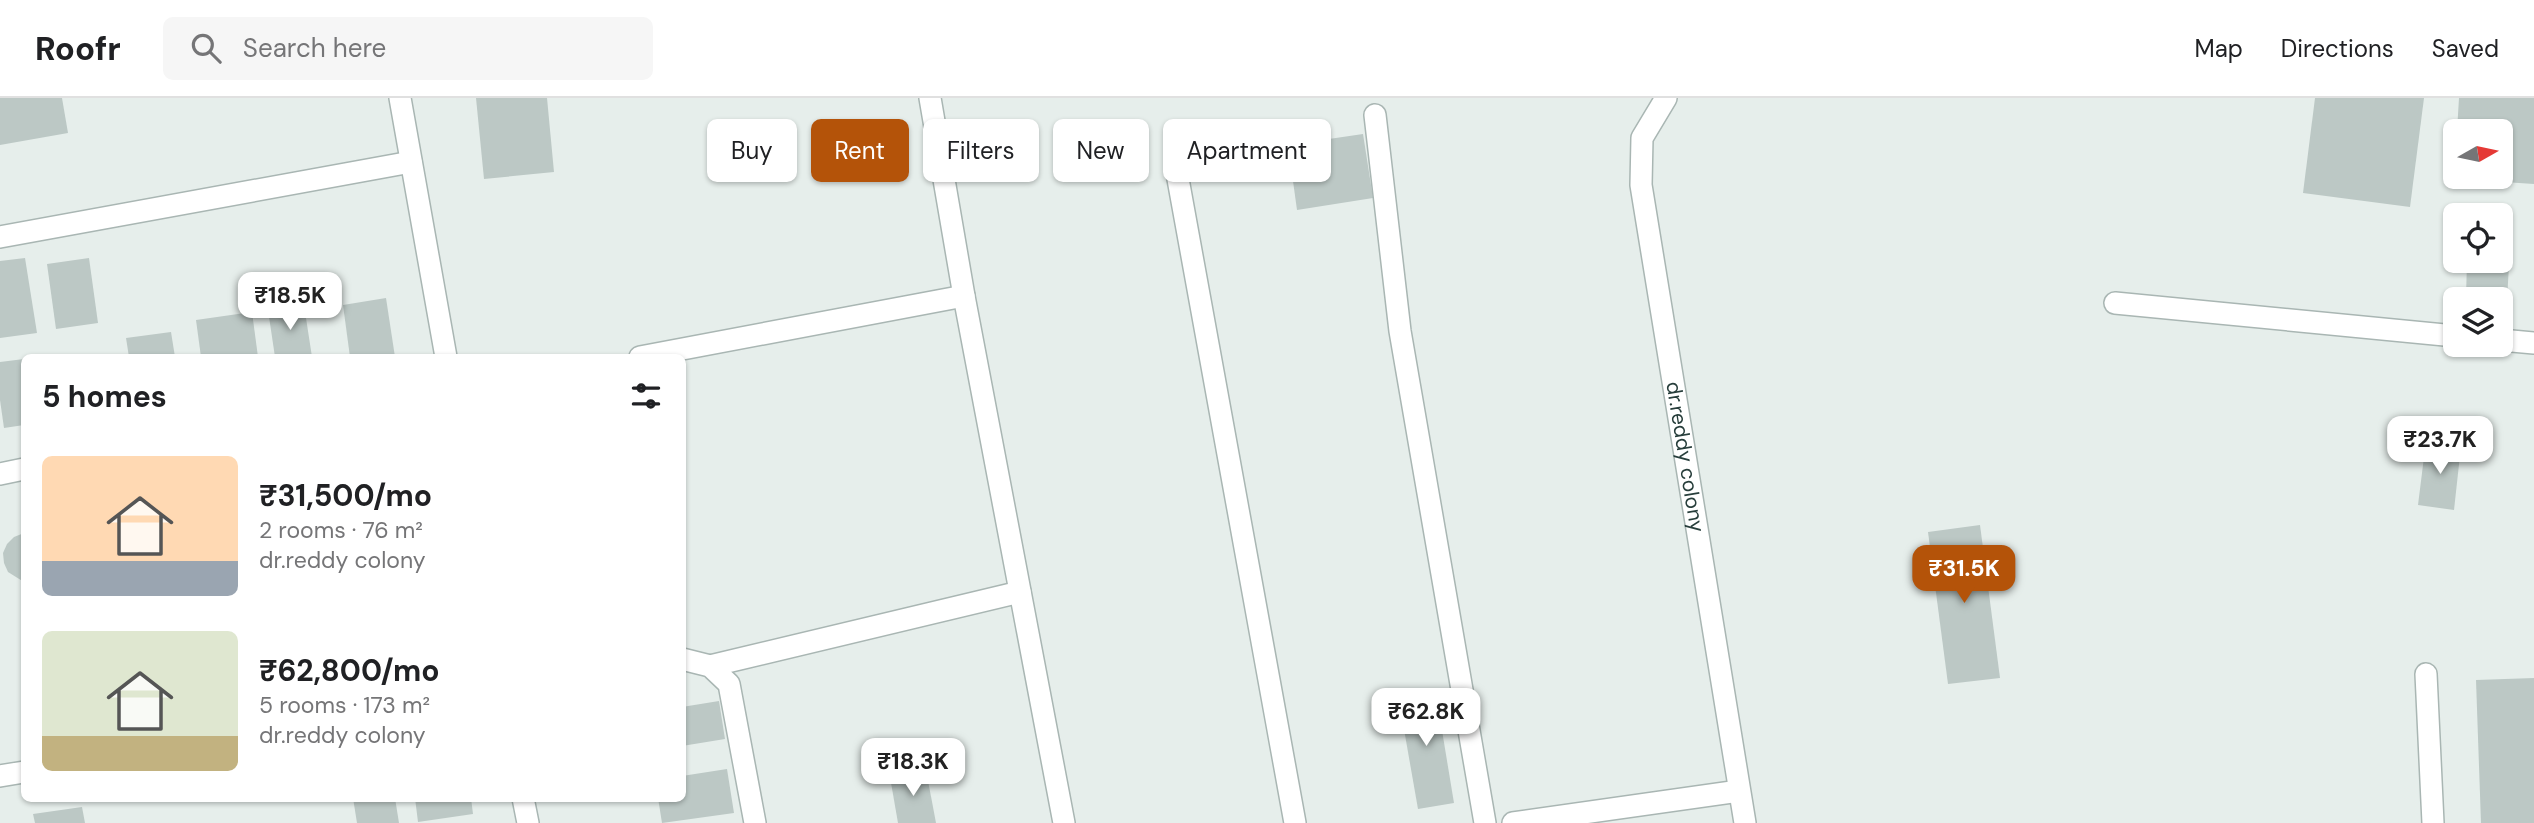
<!DOCTYPE html>
<html lang="en">
<head>
<meta charset="utf-8">
<style>
	:root { --surface:#fff; --page:#f6f6f6; --text:#202124; --muted:#757577; --line:#e0e0e0; --accent:#b45309 }
	body { margin:0; font-family:"DM Sans",sans-serif; background:var(--page); color:var(--text); height:100vh; display:flex; flex-direction:column; font-size:26px; white-space:nowrap }
	* { box-sizing:border-box; margin:0 }
	p { font-size:23px; color:var(--muted) }
	.icon { flex:none; width:38px; height:38px; fill:none; stroke:currentColor; stroke-width:2; stroke-linecap:round; stroke-linejoin:round }
	.map { position:relative; flex:1; overflow:hidden }
	.side { position:absolute; left:21px; top:256px; width:665px; height:448px; display:flex; flex-direction:column; background:var(--surface); border-radius:10px; box-shadow:0 2px 5px #0004 }
	.side>* { flex:none }
	.top-card { position:absolute; left:707px; top:21px; width:665px; height:63px; display:flex; gap:14px }
	.needle { width:46px; rotate:81deg }
	.controls { position:absolute; left:2443px; top:21px; display:grid; gap:14px }
	.controls a { display:grid; place-items:center; width:70px; height:70px; border-radius:10px; background:var(--surface); box-shadow:0 2px 5px #0004; font-size:35px }
	.price { position:absolute; translate:-50% -60px; padding:0 16px; border-radius:14px; background:#fff; color:#222; font-size:23px; line-height:46px; filter:drop-shadow(0 2px 4px #0008) }
	.price::after { content:''; position:absolute; left:50%; top:42px; width:21px; height:16px; margin-left:-10px; background:inherit; clip-path:polygon(0 0,100% 0,50% 100%) }
	.price.active { background:var(--accent); color:#fff }
	ul { padding:0; list-style:none }
	li { display:flex; align-items:center; gap:21px; height:175px; padding:0 21px }
	li span { display:grid; place-items:center; flex:none; width:196px; height:140px; border-radius:10px; color:#555 }
	li>.icon { margin-inline-start:auto }
	span .icon { width:84px; height:84px; fill:#fffc; stroke-width:1 }
	li b { font-size:30px }
	h2 { display:flex; justify-content:space-between; align-items:center; height:84px; padding:0 21px; font-size:30px }
	.tag { padding:0 24px; border-radius:10px; background:var(--surface); box-shadow:0 2px 5px #0004; font-size:24px; line-height:63px }
	.tag.active { background:var(--accent); color:#fff }
	header { display:flex; align-items:center; gap:42px; box-sizing:border-box; height:98px; padding:0 35px; background:var(--surface); border-bottom:2px solid var(--line) }
	header strong { font-size:33px }
	nav { display:flex; gap:38px; margin-inline-start:auto; font-size:24px }
	.search { width:490px; height:63px; background:var(--page); display:flex; align-items:center; gap:18px; box-sizing:border-box; padding:0 24px; border-radius:10px; color:var(--muted); font-size:26px }
	.map>svg:first-child { display:block }
	.building { fill:#bcc8c5 }
	.lines { fill:none; stroke-linecap:round; stroke-linejoin:round }
	.service-casing { stroke:#a9b6b3; stroke-width:24 }
	.minor-casing { stroke:#a9b6b3; stroke-width:24 }
	.service { stroke:#fff; stroke-width:21 }
	.minor { stroke:#fff; stroke-width:21 }
	.labels { text-anchor:middle; stroke-width:7; stroke-linejoin:round; paint-order:stroke }
	.street-label { font-size:21px; fill:#273e3b; stroke:#f7faf9 }
</style>
</head>
<body>
<header>
<strong>Roofr</strong>
<div class="search"><svg class="icon" aria-label="search" viewBox="0 0 24 24"><circle cx="10" cy="10" r="6"/><path d="M15 15l6 6"/></svg>Search here</div>
<nav><a>Map</a><a>Directions</a><a>Saved</a></nav>
</header>
<div class="map">
<svg width="2534" height="725" viewBox="0 0 2534 725">
	<rect width="100%" height="100%" fill="#e6eeeb"/>
	<g class="building">
		<polygon points="0,0 62,0 68,35 0,47"/>
		<polygon points="476,0 547,0 554,74 484,81"/>
		<polygon points="2315,0 2424,0 2410,109 2303,95"/>
		<polygon points="2459,0 2534,0 2534,86 2459,81 2459,79 2501,79 2501,33 2457,33"/>
		<polygon points="1363,36 1373,100 1297,112 1288,47"/>
		<polygon points="2501,150 2510,150 2507,202 2466,199 2467,163 2501,163"/>
		<polygon points="25,160 37,235 0,240 0,163"/>
		<polygon points="89,160 98,225 56,231 47,166"/>
		<polygon points="386,200 395,259 350,259 343,207"/>
		<polygon points="304,207 312,259 275,259 268,212"/>
		<polygon points="252,214 258,259 201,259 196,222"/>
		<polygon points="171,234 175,259 129,259 126,240"/>
		<polygon points="24,261 24,327 4,330 0,302 0,264"/>
		<polygon points="2426,343 2461,348 2454,412 2418,407"/>
		<polygon points="1980,427 2000,580 1948,586 1928,434"/>
		<polygon points="24,435 24,484 8,474 4,465 3,455 7,446 14,439"/>
		<polygon points="2534,580 2534,725 2481,725 2476,582"/>
		<polygon points="1435,590 1454,705 1418,711 1398,597"/>
		<polygon points="719,603 725,641 682,648 682,609"/>
		<polygon points="727,671 734,715 662,725 658,700 682,700 682,678"/>
		<polygon points="926,672 936,725 898,725 890,679"/>
		<polygon points="353,700 395,700 399,725 357,725"/>
		<polygon points="415,700 471,700 473,716 418,724"/>
		<polygon points="82,709 85,725 35,725 33,716"/>
	</g>
	<g class="lines">
		<defs>
			<g id="service">
				<polyline points="2115,205 2455,238"/>
				<polyline points="2501,242 2534,245"/>
			</g>
			<g id="minor">
				<polyline points="400,0 446,259"/>
				<polyline points="930,0 964,198 1064,725"/>
				<path id="s1" d="M1666,0L1642,40L1641,87L1745,725"/>
				<polyline points="1375,17 1400,233 1485,725"/>
				<polyline points="1176,70 1295,725"/>
				<polyline points="0,139 411,64"/>
				<polyline points="640,259 964,198"/>
				<polyline points="0,376 24,371"/>
				<polyline points="682,561 710,568 729,586 755,725"/>
				<polyline points="710,568 1020,494"/>
				<polyline points="2426,576 2433,725"/>
				<polyline points="0,678 24,674"/>
				<polyline points="523,700 528,725"/>
				<polyline points="1513,725 1739,693"/>
			</g>
		</defs>
		<use href="#service" class="service-casing"/>
		<use href="#minor" class="minor-casing"/>
		<use href="#service" class="service"/>
		<use href="#minor" class="minor"/>
	</g>
	<g class="labels">
		<g class="street-label">
			<text dy="7" stroke="none"><textPath href="#s1" startOffset="369">dr.reddy colony</textPath></text>
		</g>
	</g>
</svg>
<div class="controls">
<a><svg class="needle" viewBox="-14 -14 28 28"><path d="M0-13l5 13h-10z" fill="#e53935"/><path d="M0 13l5-13h-10z" fill="#757577"/></svg></a>
<a><svg class="icon" aria-label="locate" viewBox="0 0 24 24"><circle cx="12" cy="12" r="6"/><path d="M12 2v4M12 18v4M2 12h4M18 12h4"/></svg></a>
<a><svg class="icon" aria-label="layers" viewBox="0 0 24 24"><path d="M12 4l9 5-9 5-9-5zM3 14l9 5 9-5"/></svg></a>
</div>
<b class="price" style="left:290px;top:234px">₹18.5K</b>
<b class="price" style="left:2440px;top:378px">₹23.7K</b>
<b class="price active" style="left:1964px;top:507px">₹31.5K</b>
<b class="price" style="left:1426px;top:650px">₹62.8K</b>
<b class="price" style="left:913px;top:700px">₹18.3K</b>
<div class="top-card">
<a class="tag">Buy</a>
<a class="tag active">Rent</a>
<a class="tag">Filters</a>
<a class="tag">New</a>
<a class="tag">Apartment</a>
</div>
<section class="side">
<h2>5 homes<svg class="icon" aria-label="filters" viewBox="0 0 24 24"><path d="M4 7h16M4 17h16"/><circle cx="9" cy="7" r="2"/><circle cx="15" cy="17" r="2"/></svg></h2>
<ul>
<li><span style="background:linear-gradient(#ffd9b3 75%,#9aa5b1 0)"><svg class="icon" aria-label="home" viewBox="0 0 24 24"><path d="M3 11l9-7 9 7M6 9v11h12V9"/></svg></span><div><b>₹31,500/mo</b><p>2 rooms · 76 m²</p><p>dr.reddy colony</p></div></li>
<li><span style="background:linear-gradient(#dfe7d0 75%,#c2b280 0)"><svg class="icon" aria-label="home" viewBox="0 0 24 24"><path d="M3 11l9-7 9 7M6 9v11h12V9"/></svg></span><div><b>₹62,800/mo</b><p>5 rooms · 173 m²</p><p>dr.reddy colony</p></div></li>
</ul>
</section>
</div>
</body>
</html>
